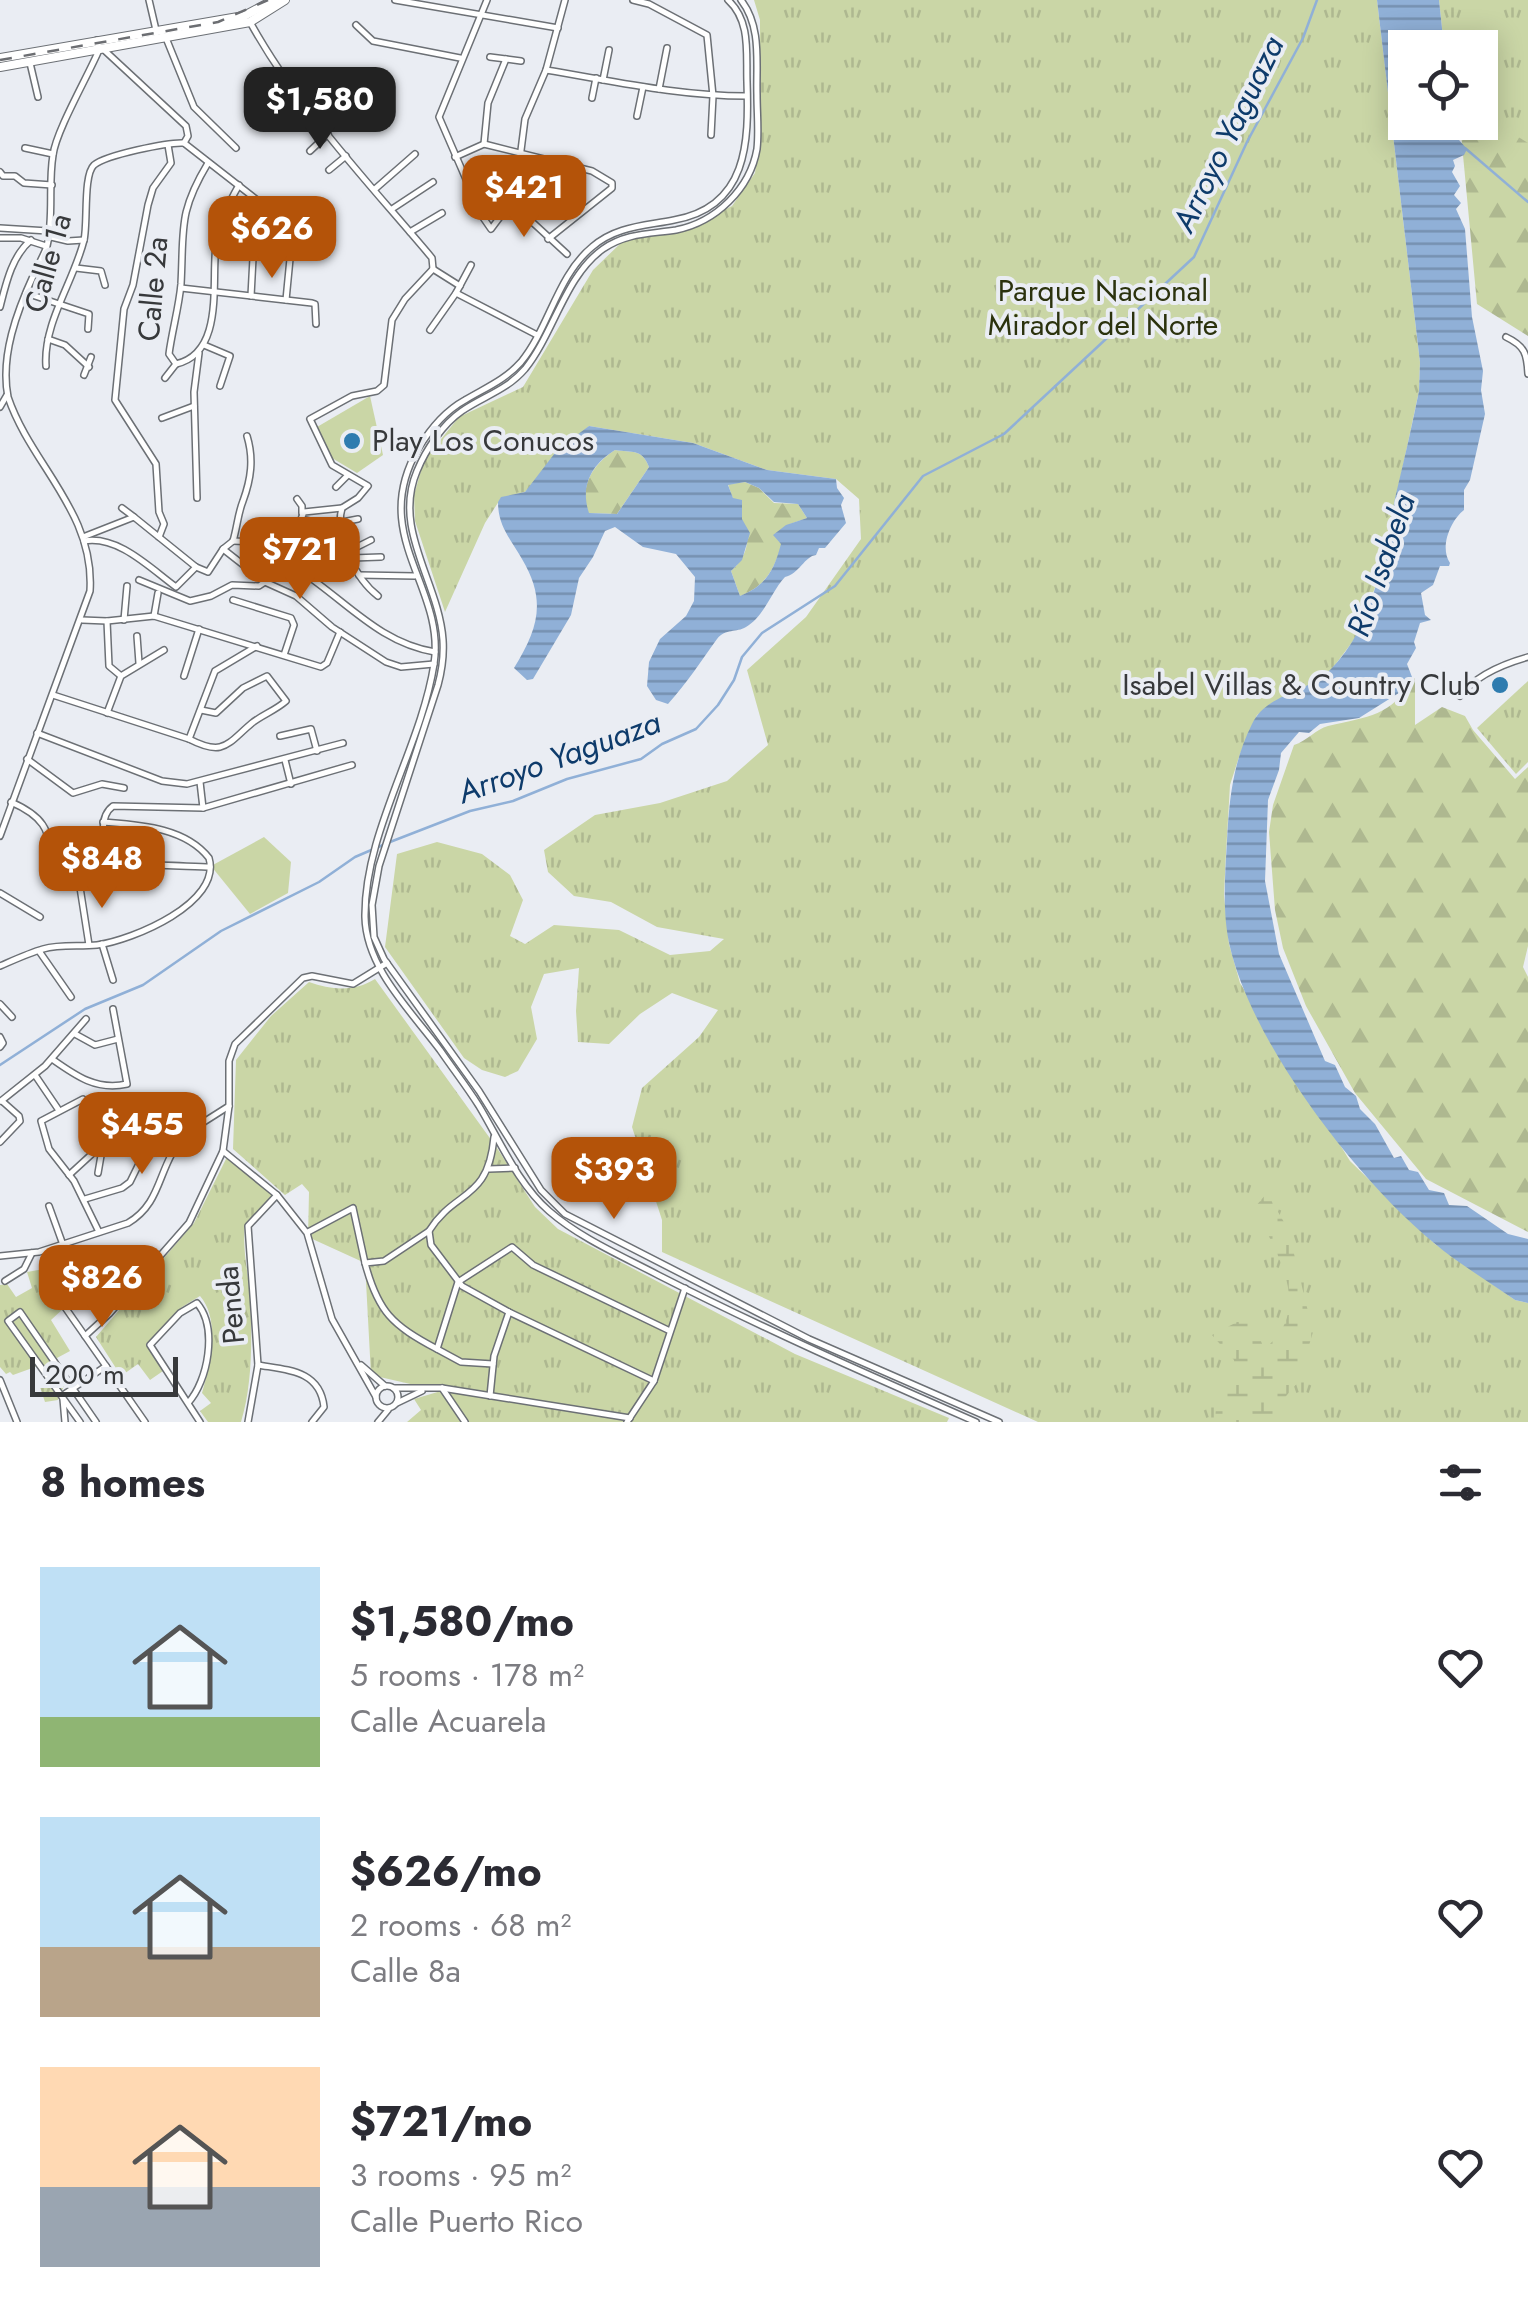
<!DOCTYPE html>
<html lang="en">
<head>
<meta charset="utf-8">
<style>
	:root { --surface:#fff; --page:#f2f2f3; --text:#2b2b33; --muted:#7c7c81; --accent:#b45309 }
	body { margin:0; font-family:Jost,sans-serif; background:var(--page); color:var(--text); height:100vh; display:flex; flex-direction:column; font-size:38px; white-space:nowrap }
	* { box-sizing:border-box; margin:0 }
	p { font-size:32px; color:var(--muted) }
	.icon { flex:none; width:55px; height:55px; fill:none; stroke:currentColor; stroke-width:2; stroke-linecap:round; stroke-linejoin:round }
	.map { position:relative; height:1422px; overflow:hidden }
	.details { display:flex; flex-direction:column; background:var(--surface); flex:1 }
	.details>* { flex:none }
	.tools { position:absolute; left:1388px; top:30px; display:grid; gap:20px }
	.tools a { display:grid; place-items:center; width:110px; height:110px; border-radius:0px; background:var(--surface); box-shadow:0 5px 25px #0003; font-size:50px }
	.scale { position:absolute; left:30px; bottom:25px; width:148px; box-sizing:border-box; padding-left:10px; border:5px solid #37393b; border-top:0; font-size:28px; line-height:35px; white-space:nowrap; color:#37393b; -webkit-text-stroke:8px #eaedf3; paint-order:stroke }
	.price { position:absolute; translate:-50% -85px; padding:0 22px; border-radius:20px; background:var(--accent); color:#fff; font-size:32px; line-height:65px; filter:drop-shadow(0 2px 5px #0008) }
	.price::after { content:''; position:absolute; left:50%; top:60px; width:30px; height:22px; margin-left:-15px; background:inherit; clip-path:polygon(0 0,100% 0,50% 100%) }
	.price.selected { background:#222; color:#fff }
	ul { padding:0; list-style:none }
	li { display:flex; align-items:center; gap:30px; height:250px; padding:0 40px }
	li span { display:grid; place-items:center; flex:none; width:280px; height:200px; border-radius:0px; color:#555 }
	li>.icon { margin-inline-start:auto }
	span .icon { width:120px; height:120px; fill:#fffc; stroke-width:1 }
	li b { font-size:42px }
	h2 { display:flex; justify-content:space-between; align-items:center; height:120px; padding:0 40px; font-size:42px }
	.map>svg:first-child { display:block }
	.grass { fill:url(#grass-tufts) }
	.forest { fill:url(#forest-firs) }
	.wetland { fill:url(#wetland-marsh) }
	.pitch { fill:#cad6a6 }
	.water { fill:url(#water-rules); fill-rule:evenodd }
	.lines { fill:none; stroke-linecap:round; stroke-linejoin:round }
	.stream { stroke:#90b0d7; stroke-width:2.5 }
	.minor-casing { stroke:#6c7075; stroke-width:8 }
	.major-casing { stroke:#6c7075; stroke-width:10 }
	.minor { stroke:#fff; stroke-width:5 }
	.major { stroke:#fff; stroke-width:8 }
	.rail { stroke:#6c6e72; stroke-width:2.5; stroke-dasharray:12 12; stroke-linecap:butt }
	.poi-dot { fill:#2f7caf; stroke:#eaedf3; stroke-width:4 }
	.labels { text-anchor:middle; stroke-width:8; stroke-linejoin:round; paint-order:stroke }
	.street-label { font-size:30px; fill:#37393b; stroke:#eaedf3 }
	.park-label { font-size:30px; fill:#2b320d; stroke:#eaedf3 }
	.poi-label { font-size:30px; fill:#37393b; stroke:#eaedf3; text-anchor:start }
	.water-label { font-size:32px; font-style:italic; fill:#0e3b6b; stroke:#eaedf3 }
</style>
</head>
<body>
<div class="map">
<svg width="1528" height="1422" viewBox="0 0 1528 1422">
	<defs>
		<pattern id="grass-tufts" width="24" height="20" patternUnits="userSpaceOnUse" patternTransform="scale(2.5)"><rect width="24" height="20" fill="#cad6a6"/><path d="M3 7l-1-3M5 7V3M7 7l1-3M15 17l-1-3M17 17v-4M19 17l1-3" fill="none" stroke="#aeb890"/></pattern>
		<pattern id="forest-firs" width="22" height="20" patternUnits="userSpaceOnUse" patternTransform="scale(2.5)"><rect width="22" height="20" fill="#cad6a6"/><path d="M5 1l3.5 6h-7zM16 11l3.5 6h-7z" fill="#aeb890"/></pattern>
		<pattern id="wetland-marsh" width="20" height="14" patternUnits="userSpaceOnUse" patternTransform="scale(2.5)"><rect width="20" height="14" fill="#cad6a6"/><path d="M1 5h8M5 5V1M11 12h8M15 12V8" fill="none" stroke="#aeb890"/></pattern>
		<pattern id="water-rules" width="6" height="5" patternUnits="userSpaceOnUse" patternTransform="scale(2.5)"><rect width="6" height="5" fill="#90b0d7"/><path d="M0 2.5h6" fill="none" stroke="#7690b0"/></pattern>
	</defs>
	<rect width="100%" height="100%" fill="#eaedf3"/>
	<g class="grass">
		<polygon points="754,0 1377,0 1420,362 1419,391 1380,573 1359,633 1332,669 1311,686 1285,695 1257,715 1240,754 1230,785 1226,853 1224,895 1229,944 1240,983 1350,1161 1435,1244 1515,1300 1528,1303 1528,1422 1038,1422 662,1252 662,1220 632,1127 642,1088 699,1037 718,1010 672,993 640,1014 609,1044 578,1042 576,1011 579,968 544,974 531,1007 537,1039 518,1071 505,1077 482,1070 464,1058 385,947 397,854 437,842 482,854 510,875 523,900 510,936 525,944 554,925 619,930 670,955 710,951 724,939 657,927 611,902 574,896 548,872 544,850 595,815 660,803 727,781 768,745 747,670 806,617 861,539 859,499 836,479 767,470 693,443 589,426 525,492 501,498 485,523 445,612 415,521 414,495 424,460 459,417 523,387 593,270 624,240 689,227 732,206 755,173 760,129 760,20"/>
		<polygon points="1439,0 1528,0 1528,203 1480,122 1480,48 1444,47"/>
		<polygon points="1528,681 1528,762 1516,774 1477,728"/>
		<path d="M375,979L497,1148L535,1207L558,1229L795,1354L949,1418L947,1422H407L421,1410L414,1399L441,1391L371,1375L365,1263L308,1237L309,1192L302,1184L285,1195L233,1149L236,1060L271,1016L309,982C332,990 354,992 375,979Z"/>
		<path d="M228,1155L274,1193L245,1225C242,1248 248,1272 250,1296C252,1336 253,1383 241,1422H208L200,1411L211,1403L202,1393C210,1365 221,1320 200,1296L182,1307L146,1344L163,1371L150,1380L138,1364L121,1376L96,1337L194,1223Z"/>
		<polygon points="44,1269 63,1289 60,1301 63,1309 51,1320 70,1351 57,1358 66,1381 58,1400 45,1402 40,1387 50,1385 38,1366 13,1375 10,1372 6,1374 0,1367 0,1285 7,1284 16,1297 32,1288 27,1272"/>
	</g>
	<g class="forest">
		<polygon points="1480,113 1528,143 1528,336 1477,304 1460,123 1480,122"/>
		<path d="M615,450C632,453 642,448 649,467L617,514L588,513C580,486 591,466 615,450Z"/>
		<path d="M745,482L759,488L774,503L798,504L807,518L790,524C775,557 777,581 740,596L731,571C764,541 737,517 728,484Z"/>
		<path d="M1415,678V725L1442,707L1465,716L1473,730L1515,779L1528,767V946L1523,967L1528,977V1232L1426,1179L1355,1093L1306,1006L1283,948L1275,910L1269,832L1273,805L1294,745C1307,741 1316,729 1328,726C1370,716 1389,717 1415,678Z"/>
	</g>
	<path class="wetland" d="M1267,1193L1288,1229L1313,1332L1298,1382L1281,1402L1286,1422H1215L1216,1407L1235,1383L1234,1360L1212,1335L1237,1322L1254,1323L1264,1349C1316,1309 1275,1253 1255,1207Z"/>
	<g class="pitch">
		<polygon points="370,396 383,455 357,473 332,458 317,427"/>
		<polygon points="264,837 291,862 288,893 250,914 211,866"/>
	</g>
	<g class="water">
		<path d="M1377,0H1439L1444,47L1405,48V122L1454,123L1459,140L1467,149L1464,155L1453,160L1455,166L1452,172L1460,186L1454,195L1461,203L1456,209L1465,229L1472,317L1483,371L1481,390L1485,414L1470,480L1464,490V510C1451,520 1439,547 1450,563L1449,566H1440L1433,585L1421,593L1425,615L1431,620L1420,623L1414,642L1416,648L1407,664L1412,677L1402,691L1359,718L1320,724L1309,733L1299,732L1281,753L1279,770L1268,800L1265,881L1279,954L1325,1061L1335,1065L1345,1087L1356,1096L1360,1109L1375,1124L1394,1158L1401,1156L1409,1170L1418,1172L1429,1190L1444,1193L1449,1205L1467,1206L1508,1234L1528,1239V1303L1515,1300C1488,1281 1459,1264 1434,1243C1357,1180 1253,1045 1230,947C1222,913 1225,876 1227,841C1229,800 1233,762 1252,724C1267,693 1308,693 1331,669C1377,622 1382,555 1396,494C1404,460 1412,426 1419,391L1420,362Z"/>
		<path d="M589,426L693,443L767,470L836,479L837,488L844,498L841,505L846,523L825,548H819L816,555C805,556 799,574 785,577C771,592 764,617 746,627C736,633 726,628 717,639C701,661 687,683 668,704L656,700L647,686L649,662L660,639L686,616L694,601L695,577L676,554L643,547L615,527L605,531L593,557L579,578L571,615L533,679L527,680L514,668C538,629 547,601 522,559C511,539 498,527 498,502L501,497L525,492L558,449ZM615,450C632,453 642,448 649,467L617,514L589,513C580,486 591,465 615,450ZM745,482L759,488L774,502L798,504L807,518L786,525L773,535L781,544C774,570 767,585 740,596L731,571L742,560L750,533L742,519V500L733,498L728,485Z"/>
	</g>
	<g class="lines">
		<g class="stream">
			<polyline points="1465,148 1528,202"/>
			<polyline points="390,842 470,811 513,801 567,779 641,759 662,744 696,729 718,705 734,680 742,657 762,633 835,586 923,476 1004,434 1194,257 1247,142 1303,38 1317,0"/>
			<polyline points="0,1065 85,1009 143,985 221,931 319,882 355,857 383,845"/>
		</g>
		<defs>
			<g id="minor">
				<polyline points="149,0 156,30"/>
				<polyline points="395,0 558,28"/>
				<polyline points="487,0 439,117 482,216 491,229 515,197 525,119 546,70 565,0"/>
				<polyline points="633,0 649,4 707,35 713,96 711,135"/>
				<path d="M728,0C751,21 746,53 747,82C749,142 748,207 674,220C645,226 616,226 592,247C557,276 549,328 521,362C505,380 485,388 465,400C445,411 430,429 418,449C368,536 446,587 434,664C421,748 364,832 365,917C366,968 411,1011 440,1050C453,1069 467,1087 479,1106C500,1141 518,1184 549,1211C580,1238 622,1256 658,1275C762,1328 869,1375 976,1422"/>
				<path d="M741,0C762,27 756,63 757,95C757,113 759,131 757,149C750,189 716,222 676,230C650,234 626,233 603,249C565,276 554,333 525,369C507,390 484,396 462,411C443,424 426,449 417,471C392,530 439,582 443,640C444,655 442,670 438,685L379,866L372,905L374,937L384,959L479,1091L541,1190L565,1214L809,1339L999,1422"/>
				<path d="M250,22C298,109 369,183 432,258L433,269"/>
				<polyline points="356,25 373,41 460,58"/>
				<polyline points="166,38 194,107 236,148"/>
				<polyline points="103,49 186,126 188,136 184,143"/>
				<polyline points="490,57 521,61"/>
				<polyline points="30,63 38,97"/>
				<path d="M546,70C613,81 679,96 746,96"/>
				<polyline points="603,80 609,50"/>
				<polyline points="659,89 667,48"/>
				<polyline points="592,98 596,78"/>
				<polyline points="637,116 643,87"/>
				<polyline points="283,120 304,104"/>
				<polyline points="484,144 488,103 506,59"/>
				<polyline points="25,148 53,154"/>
				<polyline points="310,151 328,134"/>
				<polyline points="455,157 484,144 592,171 612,183 612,188 548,239"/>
				<polyline points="329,170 346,156"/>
				<polyline points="0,172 3,176 15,176 24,183 52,185"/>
				<polyline points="375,189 415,154"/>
				<polyline points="515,197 530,220 567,254"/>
				<polyline points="392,209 433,182"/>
				<polyline points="0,228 48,231"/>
				<polyline points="410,232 442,213"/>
				<polyline points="47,236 68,241 84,240"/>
				<polyline points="0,238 21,238 46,246"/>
				<polyline points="76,268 101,271 105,285"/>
				<polyline points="433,269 460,286"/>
				<polyline points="181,288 312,303 315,304 316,324"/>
				<polyline points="26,293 89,314 88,329"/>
				<polyline points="456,293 537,335"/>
				<polyline points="251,296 254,239 267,208"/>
				<path d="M0,307C6,283 12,256 31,240"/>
				<polyline points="430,330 456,293 471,265"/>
				<path d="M1506,337C1525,346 1527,354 1528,374"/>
				<polyline points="48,339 65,345 89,367"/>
				<polyline points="204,345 230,356 220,386"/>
				<path d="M176,364L169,354C172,331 179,307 181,284C184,228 178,213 208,163"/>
				<path d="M176,364C225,353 211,281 216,245C219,223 228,204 239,185"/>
				<path d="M46,366C43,323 74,281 84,240C88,223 83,175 94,165C106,155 168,142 184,143L293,228L286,300"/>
				<polyline points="84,375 91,357"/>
				<polyline points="165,378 176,364"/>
				<polyline points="0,407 7,395"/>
				<polyline points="162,418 194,406"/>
				<polyline points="336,487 348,475"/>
				<polyline points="197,498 194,392 199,353"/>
				<polyline points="297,499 302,506 302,513"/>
				<polyline points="122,508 134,517"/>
				<polyline points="342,508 304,512 301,519 327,525 358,519"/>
				<polyline points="83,537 134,517 196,567 208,572 223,549 233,541"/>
				<polyline points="159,537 164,524 159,512 156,464 115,400 124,309 133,285 148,205 153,188 171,163 168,145"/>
				<path d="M84,541C118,535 150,568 176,587L196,567"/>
				<path d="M233,541L258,542C269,559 286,561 302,572C347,602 380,643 435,652"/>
				<path d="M233,541C237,528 238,513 243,501C251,479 254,459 247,436"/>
				<polyline points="223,549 265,582 296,596 332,627 386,662 401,667 434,664"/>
				<polyline points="322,550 347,548"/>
				<polyline points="349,551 371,540"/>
				<polyline points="352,558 381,557"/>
				<polyline points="359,575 415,576"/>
				<polyline points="139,580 190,601 211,596 232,585 259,586 265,582"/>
				<path d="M378,596C356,579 334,536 342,508L358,498L368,486L332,465L310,419L352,396L377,391L384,385L392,320L405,299L433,269"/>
				<polyline points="233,600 291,618 294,625 284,655"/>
				<polyline points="154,616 158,593"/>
				<polyline points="82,620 107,621 154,616 321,667 327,663 340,632"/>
				<polyline points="124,620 127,586"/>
				<polyline points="107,621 109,666 121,676"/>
				<polyline points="137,636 139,663"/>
				<polyline points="184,676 199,629"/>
				<path d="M53,695L189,739C224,757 227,744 252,723C262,715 276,710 286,701L267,676L243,688L216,713L201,710"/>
				<path d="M1460,696C1476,675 1503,664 1528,657"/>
				<polyline points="107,713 121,676 164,650"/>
				<polyline points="37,733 162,781 187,784 343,743"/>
				<polyline points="280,736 311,729 317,751"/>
				<polyline points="189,739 215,671 257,646"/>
				<polyline points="27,759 73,793 102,784 124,788"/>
				<polyline points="285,760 291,784"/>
				<polyline points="200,782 203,808"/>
				<path d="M11,802C68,827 37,852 64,874C84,890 97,873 115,867C127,862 192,867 210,867"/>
				<path d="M0,836L90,591C95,512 31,465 8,397C0,356 17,311 34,274C38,265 44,255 47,246C54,216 48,185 53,155C56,131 88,76 99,50L97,40"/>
				<path d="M111,869C107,849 95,819 113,806L203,808L352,765"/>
				<polyline points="79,881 89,945"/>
				<polyline points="0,893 40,917"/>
				<polyline points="102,944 113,980"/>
				<polyline points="39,951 71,997"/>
				<path d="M0,966C14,960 29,953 43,949C60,944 80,947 97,945C133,940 222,903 209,858C185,827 139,825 103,822"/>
				<polyline points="0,1004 12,1017"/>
				<polyline points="75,1034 95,1045 118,1039"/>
				<polyline points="0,1037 3,1043 0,1047"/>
				<path d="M52,1059C76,1076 97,1091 127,1084L113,1009"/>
				<polyline points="35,1075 58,1109"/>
				<polyline points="1,1101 45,1066 86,1019"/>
				<path d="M494,1137C488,1202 455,1189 429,1231L431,1245L462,1286L509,1312L654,1381"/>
				<polyline points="0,1142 20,1121 19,1116 2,1101"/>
				<polyline points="223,1151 277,1195 307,1233 332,1319 376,1397"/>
				<polyline points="489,1169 515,1168"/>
				<polyline points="98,1173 103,1144"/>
				<polyline points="69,1175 105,1142 110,1123"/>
				<polyline points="85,1199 122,1188 130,1182 161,1119 188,1132 229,1106"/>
				<polyline points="49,1206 62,1242"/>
				<path d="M429,1231L384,1261L365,1263C378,1312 392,1325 437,1349"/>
				<polyline points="99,1232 74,1181 49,1149 41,1121 83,1099 110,1123 150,1141"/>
				<polyline points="308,1232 353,1208 365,1263"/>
				<path d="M0,1256L39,1252L128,1223C165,1201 156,1164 188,1132"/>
				<polyline points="5,1281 24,1269 32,1253"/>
				<polyline points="85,1336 109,1314 189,1223 223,1151 229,1106 229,1061 235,1044 303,978 312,976 353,984 387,963"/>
				<polyline points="493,1364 461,1362 437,1349 458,1282 512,1247 533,1265 670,1331"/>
				<path d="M258,1365C287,1370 320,1370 324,1407L312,1422"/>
				<polyline points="361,1365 385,1386"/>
				<polyline points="0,1380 17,1422"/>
				<circle cx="387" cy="1397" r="11"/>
				<polyline points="394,1388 442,1388 630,1418"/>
				<polyline points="442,1388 465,1422"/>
				<polyline points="63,1395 106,1366"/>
				<polyline points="490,1396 494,1356 509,1312"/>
				<polyline points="63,1399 65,1422"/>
				<path d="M188,1403C208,1381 218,1328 197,1303L180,1313L150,1345L200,1422"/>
				<polyline points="397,1403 422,1391"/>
				<polyline points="80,1422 8,1321 20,1312 96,1422"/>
				<path d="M145,1422L62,1303C79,1273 100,1265 132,1256L149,1267"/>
				<polyline points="248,1422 258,1365 248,1226 277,1195"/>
				<polyline points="378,1422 388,1410"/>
				<polyline points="627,1422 654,1381 685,1288"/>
			</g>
			<g id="major">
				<polyline points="0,58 244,16 274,0"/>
				<polyline points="0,67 250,22 285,0"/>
			</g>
		</defs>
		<use href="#minor" class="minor-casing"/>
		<use href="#major" class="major-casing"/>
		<use href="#minor" class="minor"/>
		<use href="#major" class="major"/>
		<polyline class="rail" points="0,60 218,22 268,0"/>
	</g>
	<g class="poi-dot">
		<circle cx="352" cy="441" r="10"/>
		<circle cx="1500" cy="685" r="10"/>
	</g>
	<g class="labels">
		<g class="street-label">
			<text transform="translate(48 263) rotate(-74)" y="10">Calle 1a</text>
			<text transform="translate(153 289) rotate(-85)" y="10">Calle 2a</text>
			<text transform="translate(231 1305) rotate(-95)" y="10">Penda</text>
		</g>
		<g class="park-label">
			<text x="1103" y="301">Parque Nacional<tspan x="1103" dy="34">Mirador del Norte</tspan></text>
		</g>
		<g class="poi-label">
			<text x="372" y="451">Play Los Conucos</text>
			<text x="1480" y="695" text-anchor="end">Isabel Villas &amp; Country Club</text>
		</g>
		<g class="water-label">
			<text transform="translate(1228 134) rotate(-64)" y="11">Arroyo Yaguaza</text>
			<text transform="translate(1381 565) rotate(-71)" y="11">Río Isabela</text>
			<text transform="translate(559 757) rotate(-20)" y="11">Arroyo Yaguaza</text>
		</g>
	</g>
</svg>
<div class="tools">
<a><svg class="icon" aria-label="locate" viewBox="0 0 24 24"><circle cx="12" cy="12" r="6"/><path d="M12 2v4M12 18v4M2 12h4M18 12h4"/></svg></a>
</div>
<div class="scale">200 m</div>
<b class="price selected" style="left:320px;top:152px">$1,580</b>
<b class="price" style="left:524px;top:240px">$421</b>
<b class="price" style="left:272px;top:281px">$626</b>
<b class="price" style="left:300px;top:602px">$721</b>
<b class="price" style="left:102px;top:911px">$848</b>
<b class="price" style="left:142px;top:1177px">$455</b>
<b class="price" style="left:614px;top:1222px">$393</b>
<b class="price" style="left:102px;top:1330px">$826</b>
</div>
<section class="details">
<h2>8 homes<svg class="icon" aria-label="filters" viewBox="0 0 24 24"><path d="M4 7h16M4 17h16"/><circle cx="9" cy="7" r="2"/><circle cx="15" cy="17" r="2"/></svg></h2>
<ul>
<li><span style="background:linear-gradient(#bfe0f5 75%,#8fb573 0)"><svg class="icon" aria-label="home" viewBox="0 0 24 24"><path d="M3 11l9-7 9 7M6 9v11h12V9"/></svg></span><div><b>$1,580/mo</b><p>5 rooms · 178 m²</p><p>Calle Acuarela</p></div><svg class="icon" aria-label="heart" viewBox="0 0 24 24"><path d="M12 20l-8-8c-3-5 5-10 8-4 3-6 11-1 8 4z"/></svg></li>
<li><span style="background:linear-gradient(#bfe0f5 65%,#b9a48a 0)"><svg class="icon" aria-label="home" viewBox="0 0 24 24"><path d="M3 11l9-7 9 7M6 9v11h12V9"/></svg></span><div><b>$626/mo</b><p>2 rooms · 68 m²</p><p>Calle 8a</p></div><svg class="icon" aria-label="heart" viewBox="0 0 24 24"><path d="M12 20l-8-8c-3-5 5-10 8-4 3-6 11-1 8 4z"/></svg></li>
<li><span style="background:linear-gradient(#ffd9b3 60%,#9aa5b1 0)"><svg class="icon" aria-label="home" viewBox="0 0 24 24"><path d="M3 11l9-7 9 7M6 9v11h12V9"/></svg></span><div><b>$721/mo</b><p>3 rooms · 95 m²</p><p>Calle Puerto Rico</p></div><svg class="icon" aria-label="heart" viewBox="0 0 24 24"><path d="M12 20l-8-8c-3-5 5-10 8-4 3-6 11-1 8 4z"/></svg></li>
</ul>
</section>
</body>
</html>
